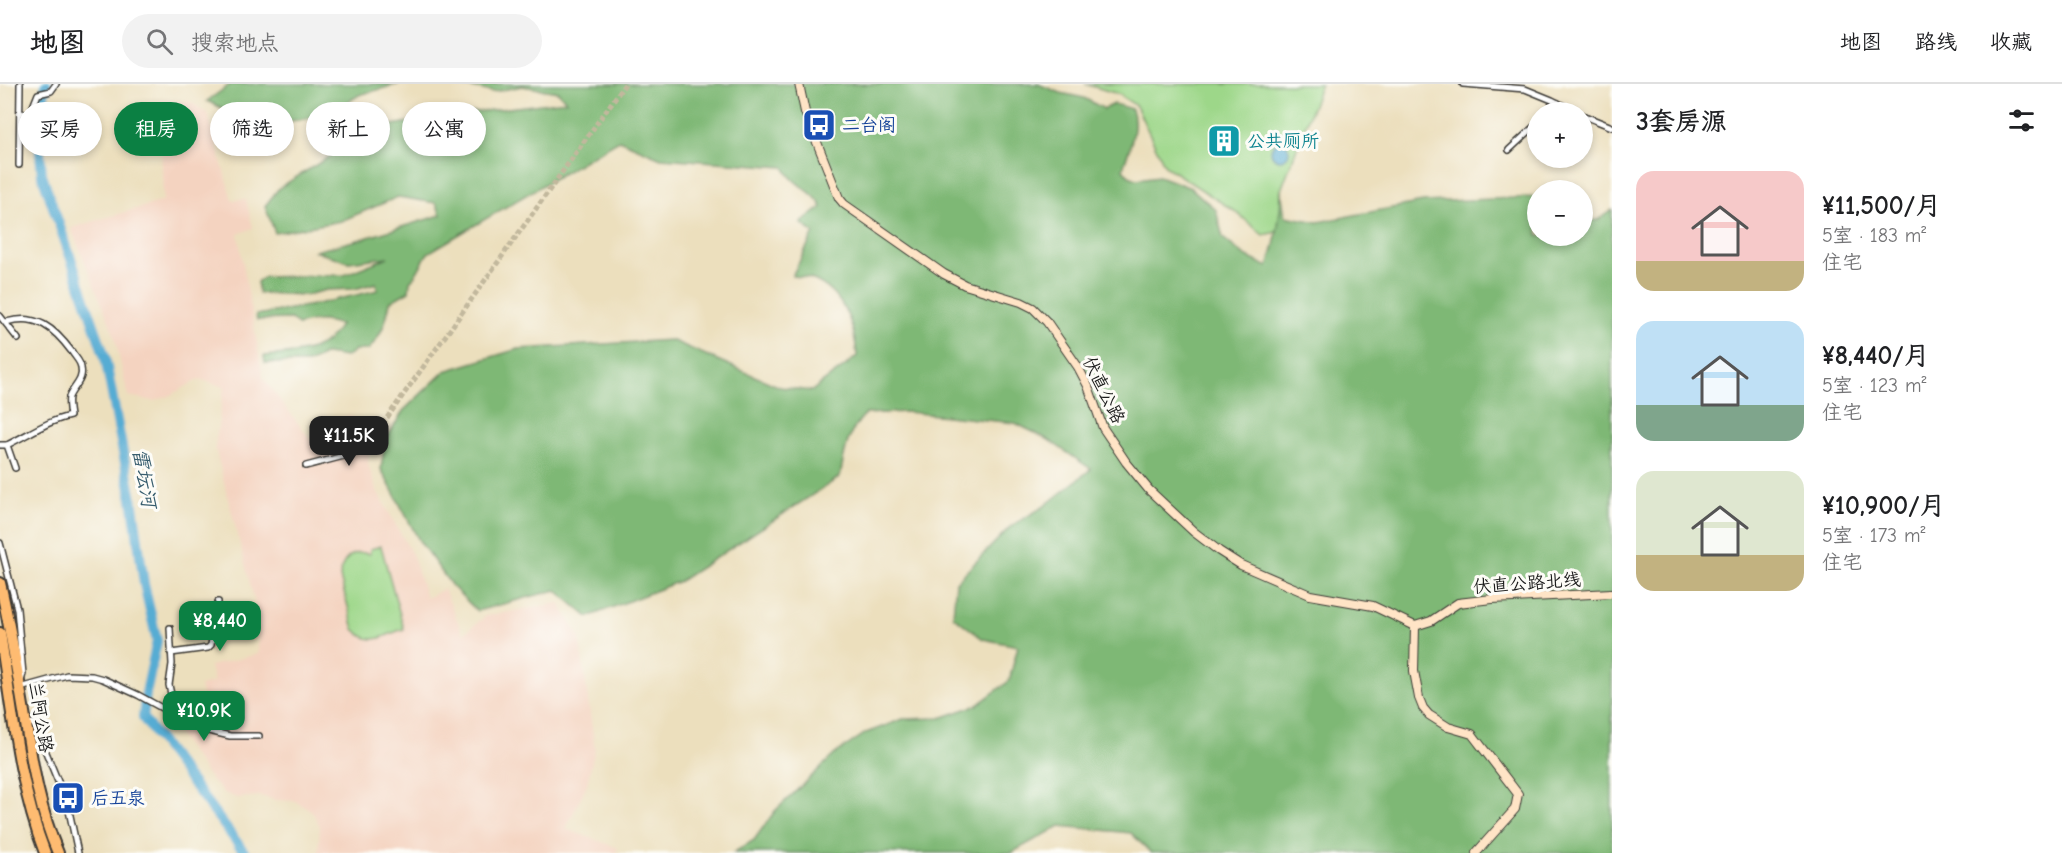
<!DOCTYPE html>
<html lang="zh">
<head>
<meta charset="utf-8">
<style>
	:root { --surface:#fff; --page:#f2f2f2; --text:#202124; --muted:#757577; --line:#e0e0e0; --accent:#0b8043 }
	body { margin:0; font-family:"Comic Neue","LXGW WenKai TC",sans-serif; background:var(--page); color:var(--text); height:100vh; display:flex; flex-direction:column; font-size:22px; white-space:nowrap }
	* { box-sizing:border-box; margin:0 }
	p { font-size:20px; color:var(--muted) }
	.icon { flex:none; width:33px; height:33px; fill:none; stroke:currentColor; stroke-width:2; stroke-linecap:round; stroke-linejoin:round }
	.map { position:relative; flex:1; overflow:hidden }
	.side { display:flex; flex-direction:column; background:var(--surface); width:450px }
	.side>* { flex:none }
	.hud { position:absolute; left:18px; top:18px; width:570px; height:54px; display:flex; gap:12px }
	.buttons { position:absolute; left:1527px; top:18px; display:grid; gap:12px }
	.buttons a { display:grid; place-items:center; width:66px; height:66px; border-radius:50%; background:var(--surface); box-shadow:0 3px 9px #0003; font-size:30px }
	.price { position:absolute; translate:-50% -51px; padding:0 14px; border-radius:12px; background:var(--accent); color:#fff; font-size:20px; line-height:39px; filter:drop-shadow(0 2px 3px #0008) }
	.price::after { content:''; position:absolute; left:50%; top:36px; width:18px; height:14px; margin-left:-9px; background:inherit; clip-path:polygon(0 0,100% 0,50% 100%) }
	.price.active { background:#222; color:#fff }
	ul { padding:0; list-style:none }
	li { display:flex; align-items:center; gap:18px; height:150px; padding:0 24px }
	li span { display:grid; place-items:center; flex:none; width:168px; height:120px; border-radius:18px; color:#555 }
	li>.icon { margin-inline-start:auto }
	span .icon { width:72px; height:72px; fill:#fffc; stroke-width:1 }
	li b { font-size:26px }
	h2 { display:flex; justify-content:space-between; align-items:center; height:72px; padding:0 24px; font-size:26px }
	.pill { padding:0 21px; border-radius:27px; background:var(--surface); box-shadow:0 3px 9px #0003; font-size:21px; line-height:54px }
	.pill.active { background:var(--accent); color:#fff }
	header { display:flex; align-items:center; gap:36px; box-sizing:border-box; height:84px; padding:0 30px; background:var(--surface); border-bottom:2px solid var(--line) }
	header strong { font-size:28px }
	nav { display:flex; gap:33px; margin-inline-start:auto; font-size:21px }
	.search { width:420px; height:54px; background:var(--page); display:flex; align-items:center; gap:15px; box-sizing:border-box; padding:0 21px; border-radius:33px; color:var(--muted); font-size:22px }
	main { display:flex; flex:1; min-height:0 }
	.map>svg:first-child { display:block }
	.built { fill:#f4d3c0 }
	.green { fill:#9dd789; stroke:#5c7a52; stroke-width:1.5 }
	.forest { fill:#7eb875; stroke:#4d6a48; stroke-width:1.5 }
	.water { fill:#57acd3; stroke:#3a6478; stroke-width:1.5 }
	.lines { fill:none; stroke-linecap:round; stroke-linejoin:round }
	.river { stroke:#57acd3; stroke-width:10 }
	.street-tunnel { stroke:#c2b89d; stroke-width:5; stroke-dasharray:5 2.5; stroke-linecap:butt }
	.street-casing { stroke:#3b3934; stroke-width:8 }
	.secondary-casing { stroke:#3b3934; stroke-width:10 }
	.highway-casing { stroke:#3b3934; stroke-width:14 }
	.street { stroke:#fff; stroke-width:5 }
	.secondary { stroke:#ffe4c6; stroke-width:8 }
	.highway { stroke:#febb71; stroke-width:10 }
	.labels { text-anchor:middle; stroke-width:6; stroke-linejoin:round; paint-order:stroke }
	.transit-label { font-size:18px; fill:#164399; stroke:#fdfcf7; text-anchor:start }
	.culture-label { font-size:18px; fill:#0d838f; stroke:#fdfcf7; text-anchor:start }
	.street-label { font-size:18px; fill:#1c1c1c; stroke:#fdfcf7 }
	.water-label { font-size:20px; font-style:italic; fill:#375d6e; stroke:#fdfcf7 }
</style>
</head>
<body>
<header>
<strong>地图</strong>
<div class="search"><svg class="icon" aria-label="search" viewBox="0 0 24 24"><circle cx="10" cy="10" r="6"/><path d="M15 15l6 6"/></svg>搜索地点</div>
<nav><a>地图</a><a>路线</a><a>收藏</a></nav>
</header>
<main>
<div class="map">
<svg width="1612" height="769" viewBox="0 0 1612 769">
	<rect width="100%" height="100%" fill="#fdfcf7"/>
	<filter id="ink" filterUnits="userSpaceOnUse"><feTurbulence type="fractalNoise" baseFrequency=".0167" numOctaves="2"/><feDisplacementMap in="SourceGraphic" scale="12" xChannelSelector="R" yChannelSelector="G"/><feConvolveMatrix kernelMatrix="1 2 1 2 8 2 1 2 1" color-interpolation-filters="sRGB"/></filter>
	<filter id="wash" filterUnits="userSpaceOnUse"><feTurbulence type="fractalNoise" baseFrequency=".008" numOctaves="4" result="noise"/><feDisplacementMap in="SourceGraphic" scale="24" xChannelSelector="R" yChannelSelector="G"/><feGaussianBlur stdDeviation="1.35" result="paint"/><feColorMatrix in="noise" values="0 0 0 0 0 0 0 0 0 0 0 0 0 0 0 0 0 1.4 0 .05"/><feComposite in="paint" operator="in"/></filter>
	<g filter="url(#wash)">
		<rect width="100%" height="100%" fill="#ecdfbd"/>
		<polygon class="built" points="160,16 189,17 208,30 232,116 246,115 253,144 238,150 263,294 314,360 348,331 383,352 369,368 368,380 376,405 413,472 426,514 444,505 463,550 486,532 559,519 579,551 595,665 587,700 566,745 618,764 616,769 318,769 320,742 312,727 295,717 276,716 260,712 237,714 224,709 211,696 177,649 175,642 177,639 213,652 200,602 214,598 210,582 258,570 257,527 215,363 224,303 199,295 169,312 154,317 128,312 114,250 71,144 163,117"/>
		<g class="green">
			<polygon points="1085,0 1321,0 1281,106 1281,126 1277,148 1263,151 1236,128 1165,82 1136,22 1118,10"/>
			<path d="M381,462L404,545C384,550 373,565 354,545L340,493C341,475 353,465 370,470V465Z"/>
		</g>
		<g class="forest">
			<polygon points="231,0 399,0 359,11 327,31 261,42 207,17"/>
			<path d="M452,0H1038L1061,9L1084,14L1104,25L1114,20L1132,25C1139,44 1128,67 1123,85L1129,92L1137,95L1159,92L1191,104L1216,126L1223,154L1245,172L1268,183C1276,158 1281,132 1281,106L1285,132L1318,138L1423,118L1537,113L1538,152H1582L1583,137L1598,136L1612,126V769H1151L1131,749L1060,742L1011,769H733L754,756L775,727L835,670L866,649L903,635L940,634L977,621L1009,597L1018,562L983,555L953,532L956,498L1011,442L1043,423L1091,385L1047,355L1015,339L907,328L865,330C846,351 845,366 840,393L680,497L588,533L556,506L477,527L452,502L420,458L381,385L385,357L403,327L445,287L518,265L671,256L780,303L812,307C827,294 843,285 857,272C855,241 843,207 811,195C806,193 798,193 792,192L814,149L801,139L822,123C813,105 794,103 784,83L661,74L619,56L428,169C421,179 418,190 410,197L409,207L390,218C386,238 382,251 368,266H355L346,273L326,270L308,279H265L264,272C294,269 324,271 340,241C322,235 316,236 298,241L291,235L257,236L256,231L313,221L378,206L376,199L355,205L327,206L306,211L259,209L257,198L264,193L344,191L388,173L349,178L315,167L365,154L441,131L436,119L398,113L341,137L275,149L265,122L279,104L375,44L451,31L566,17L558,8L522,2L493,8Z"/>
		</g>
		<circle class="water" cx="1280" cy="67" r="9"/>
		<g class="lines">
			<polyline class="river" points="46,0 42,22 39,56 42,91 105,273 133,421 144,500 157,557 146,609 143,634 245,769"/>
		</g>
	</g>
	<g filter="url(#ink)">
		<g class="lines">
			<polyline class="street-tunnel" points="374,352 625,0"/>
			<defs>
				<g id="street">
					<polyline points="1463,0 1525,5 1552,16 1576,28"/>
					<polyline points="1548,28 1558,19"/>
					<polyline points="20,29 30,30 38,10 51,7 56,0"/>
					<polyline points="1582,31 1612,43"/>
					<polyline points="1509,66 1538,39"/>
					<polyline points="19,81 20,0"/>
					<polyline points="0,232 18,255"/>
					<path d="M6,238C37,229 54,244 72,268C75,273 81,278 81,284C84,296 73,303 69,313C68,318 69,326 70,332C47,337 28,351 7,361"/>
					<polyline points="0,361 7,361 15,384"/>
					<polyline points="306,382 359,368 374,352"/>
					<polyline points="0,459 17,525 23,590 21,597"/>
					<polyline points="170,544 172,580 169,601 174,624 173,630"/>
					<polyline points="171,569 208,564 211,561 218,518"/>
					<polyline points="20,604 67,591 92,592 103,595 138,611 200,645 230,652 259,652"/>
					<polyline points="26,640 34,639 68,722 78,769"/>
				</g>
				<g id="secondary">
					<polyline points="799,0 805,28 839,114 844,120 944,190 965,201 1021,218 1033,224 1047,238 1078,283 1088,302 1103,344 1126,378 1149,406 1194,448 1219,467 1241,481 1310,511 1373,522 1415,542"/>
					<polyline points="1415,542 1414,587 1419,614 1423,624 1429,631 1448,643 1472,650 1518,710 1515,725 1476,769"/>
					<polyline points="1415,542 1431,537 1458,519 1492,515 1612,509"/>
				</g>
				<g id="highway">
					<path d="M0,499C11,546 18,593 26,640C33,685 40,727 58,769"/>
					<path d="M0,549C12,623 18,699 45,769"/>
				</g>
			</defs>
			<use href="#street" class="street-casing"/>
			<use href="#secondary" class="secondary-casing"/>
			<use href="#highway" class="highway-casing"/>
			<use href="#street" class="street"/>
			<use href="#secondary" class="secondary"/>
			<use href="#highway" class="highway"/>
		</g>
	</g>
	<defs>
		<symbol id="bus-square" viewBox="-11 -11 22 22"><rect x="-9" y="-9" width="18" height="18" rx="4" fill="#1a4fb4" stroke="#fdfcf7"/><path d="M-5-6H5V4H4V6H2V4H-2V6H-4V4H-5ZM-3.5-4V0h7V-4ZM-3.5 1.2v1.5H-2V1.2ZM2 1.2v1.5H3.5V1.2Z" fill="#fff"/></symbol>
		<symbol id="building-square" viewBox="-11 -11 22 22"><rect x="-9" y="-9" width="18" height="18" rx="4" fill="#0f9aa8" stroke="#fdfcf7"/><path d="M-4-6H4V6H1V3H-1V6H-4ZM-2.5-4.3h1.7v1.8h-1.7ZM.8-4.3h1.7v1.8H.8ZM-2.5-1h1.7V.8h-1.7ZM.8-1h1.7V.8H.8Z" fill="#fff"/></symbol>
	</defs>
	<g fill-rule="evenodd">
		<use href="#bus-square" x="800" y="22" width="38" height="38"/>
		<use href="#building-square" x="1205" y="38" width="38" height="38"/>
		<use href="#bus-square" x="49" y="695" width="38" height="38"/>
	</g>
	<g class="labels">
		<g class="transit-label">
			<text x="842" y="47">二台阁</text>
			<text x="91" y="720">后五泉</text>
		</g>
		<g class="culture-label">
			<text x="1247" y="63">公共厕所</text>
		</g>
		<g class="street-label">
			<text transform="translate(1104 306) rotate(64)" y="6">伏直公路</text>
			<text transform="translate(1527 499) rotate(-4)" y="6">伏直公路北线</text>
			<text transform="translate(41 633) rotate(81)" y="6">兰阿公路</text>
		</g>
		<g class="water-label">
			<text transform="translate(145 394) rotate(80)" y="7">雷坛河</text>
		</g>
	</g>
</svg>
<div class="buttons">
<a>+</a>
<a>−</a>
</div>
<b class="price active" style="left:349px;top:383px">¥11.5K</b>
<b class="price" style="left:220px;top:568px">¥8,440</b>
<b class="price" style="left:204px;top:658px">¥10.9K</b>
<div class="hud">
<a class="pill">买房</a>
<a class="pill active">租房</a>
<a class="pill">筛选</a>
<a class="pill">新上</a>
<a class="pill">公寓</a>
</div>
</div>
<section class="side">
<h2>3套房源<svg class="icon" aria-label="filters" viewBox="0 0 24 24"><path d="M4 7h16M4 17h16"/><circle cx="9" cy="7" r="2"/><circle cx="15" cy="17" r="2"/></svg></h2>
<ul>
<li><span style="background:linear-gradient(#f6c9c9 75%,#c2b280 0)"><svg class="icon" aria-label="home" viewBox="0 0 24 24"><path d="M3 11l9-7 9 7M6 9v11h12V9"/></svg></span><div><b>¥11,500/月</b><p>5室 · 183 m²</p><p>住宅</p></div></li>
<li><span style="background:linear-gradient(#bfe0f5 70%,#7fa58c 0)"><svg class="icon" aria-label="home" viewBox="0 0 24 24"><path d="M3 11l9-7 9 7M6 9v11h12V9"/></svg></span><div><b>¥8,440/月</b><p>5室 · 123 m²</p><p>住宅</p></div></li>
<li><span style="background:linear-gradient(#dfe7d0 70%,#c2b280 0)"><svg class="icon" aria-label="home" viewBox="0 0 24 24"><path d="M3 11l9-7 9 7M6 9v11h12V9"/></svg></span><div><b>¥10,900/月</b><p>5室 · 173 m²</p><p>住宅</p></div></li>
</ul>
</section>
</main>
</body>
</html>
